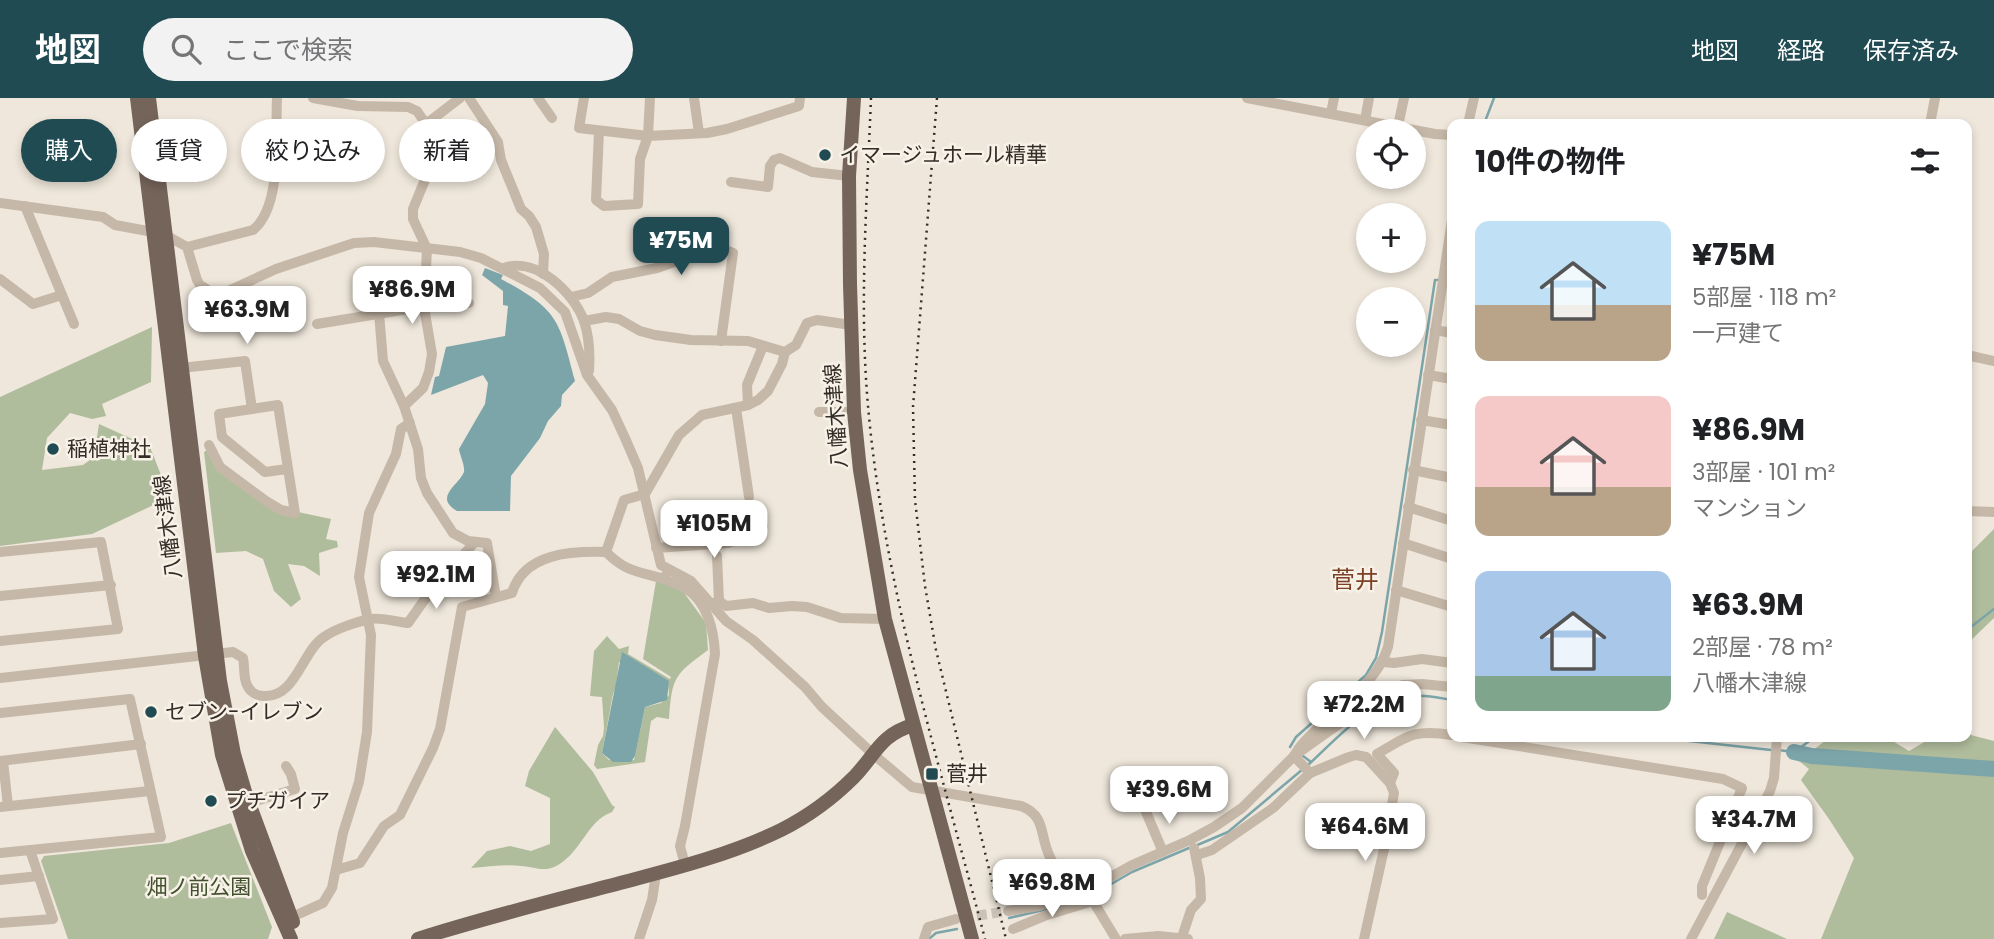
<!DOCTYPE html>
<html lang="ja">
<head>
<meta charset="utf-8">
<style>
	:root { --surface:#fff; --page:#f2f2f2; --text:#202124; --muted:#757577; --accent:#214b52 }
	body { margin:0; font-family:Poppins,"Noto Sans JP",sans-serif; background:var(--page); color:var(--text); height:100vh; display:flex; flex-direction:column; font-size:26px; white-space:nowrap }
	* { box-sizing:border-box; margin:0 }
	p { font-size:23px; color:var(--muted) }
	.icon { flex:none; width:38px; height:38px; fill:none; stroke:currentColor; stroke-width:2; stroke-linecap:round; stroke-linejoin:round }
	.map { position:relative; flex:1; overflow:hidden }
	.panel { position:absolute; left:1447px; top:21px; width:525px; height:623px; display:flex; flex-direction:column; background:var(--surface); border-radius:14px; box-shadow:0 4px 10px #0003 }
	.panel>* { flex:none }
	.top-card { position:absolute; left:21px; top:21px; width:665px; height:63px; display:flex; gap:14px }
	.fabs { position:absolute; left:1356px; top:21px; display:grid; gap:14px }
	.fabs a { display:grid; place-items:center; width:70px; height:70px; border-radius:50%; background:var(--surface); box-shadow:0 4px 10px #0003; font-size:35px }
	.price { position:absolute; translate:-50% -60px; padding:0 16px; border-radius:14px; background:#fff; color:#222; font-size:23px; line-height:46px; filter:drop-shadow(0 2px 4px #0008) }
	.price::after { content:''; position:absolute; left:50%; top:42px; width:21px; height:16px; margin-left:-10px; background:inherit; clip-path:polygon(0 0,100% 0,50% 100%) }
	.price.selected { background:var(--accent); color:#fff }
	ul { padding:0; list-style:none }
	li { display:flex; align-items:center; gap:21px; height:175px; padding:0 28px }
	li span { display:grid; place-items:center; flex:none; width:196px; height:140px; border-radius:14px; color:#555 }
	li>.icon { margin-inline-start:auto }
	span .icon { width:84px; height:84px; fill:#fffc; stroke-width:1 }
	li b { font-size:30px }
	h2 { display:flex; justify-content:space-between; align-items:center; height:84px; padding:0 28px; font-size:30px }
	.chip { padding:0 24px; border-radius:32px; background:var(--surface); box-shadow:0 4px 10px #0003; font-size:24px; line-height:63px }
	.chip.selected { background:var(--accent); color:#fff }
	header { display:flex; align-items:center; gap:42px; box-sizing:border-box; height:98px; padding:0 35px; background:var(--accent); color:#fff }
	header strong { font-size:33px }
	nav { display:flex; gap:38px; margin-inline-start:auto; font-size:24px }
	.search { width:490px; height:63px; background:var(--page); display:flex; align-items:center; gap:18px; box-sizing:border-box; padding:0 24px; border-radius:38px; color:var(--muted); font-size:26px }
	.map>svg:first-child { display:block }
	.green { fill:#b0bd9c; fill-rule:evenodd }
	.water { fill:#7ca5aa }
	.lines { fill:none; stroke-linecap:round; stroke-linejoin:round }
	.stream { stroke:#7ca5aa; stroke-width:2.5 }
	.river { stroke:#7ca5aa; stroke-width:16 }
	.minor-tunnel { stroke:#cac2b7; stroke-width:10; stroke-dasharray:10 5; stroke-linecap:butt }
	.minor { stroke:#c6b8a8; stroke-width:10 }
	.major { stroke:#74645a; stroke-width:14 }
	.rail { stroke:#342c27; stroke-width:2.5; stroke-dasharray:2 5; stroke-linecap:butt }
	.poi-dot { fill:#214b52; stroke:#f7f1e7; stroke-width:2.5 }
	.labels { text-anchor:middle; stroke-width:5; stroke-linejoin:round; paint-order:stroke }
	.poi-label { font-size:21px; fill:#342c27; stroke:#f7f1e7; text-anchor:start }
	.street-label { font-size:21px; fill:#342c27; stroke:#f7f1e7 }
	.park-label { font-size:21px; fill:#41502d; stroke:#f7f1e7 }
	.quarter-label { font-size:24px; fill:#7c4127; stroke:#f7f1e7 }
</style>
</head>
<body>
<header>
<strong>地図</strong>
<div class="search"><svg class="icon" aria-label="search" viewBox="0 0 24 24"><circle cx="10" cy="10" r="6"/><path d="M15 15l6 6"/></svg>ここで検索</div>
<nav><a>地図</a><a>経路</a><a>保存済み</a></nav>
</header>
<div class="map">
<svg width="1994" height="841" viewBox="0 0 1994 841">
	<rect width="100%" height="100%" fill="#efe7db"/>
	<g class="green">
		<polygon points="152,229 151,284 102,306 106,318 92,321 70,315 47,340 42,372 83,367 94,359 99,326 150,349 161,377 162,403 92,436 0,448 0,299"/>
		<polygon points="209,351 253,397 298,414 331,421 326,441 337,443 338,449 319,455 320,478 304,468 288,466 301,501 291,509 274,493 263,461 246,453 216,455 204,354"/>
		<polygon points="1994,431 1994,520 1967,546 1967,458"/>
		<path d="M656,483L682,492L706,525L708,552C674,577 672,579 669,621L657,619L651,623L645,664L597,671L594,667L598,647L603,638L604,630L602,599L590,598L594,553L607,538L619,551L629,548L628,556L670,581L671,579L643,561ZM619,564L668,585L669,597L661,605L645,609L634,662H609L602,655L613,596L616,588Z"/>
		<path d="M555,629L593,674L612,707L615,709L612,714C587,723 582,753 558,767C544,775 536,769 521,768C505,766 487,769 471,770L487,753L510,748L531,753L550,746V700L525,688L529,673Z"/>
		<polygon points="1967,636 1994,643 1994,841 1821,841 1854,760 1829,721 1801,682 1809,671 1799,663 1830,639 1886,639 1909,653 1933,639 1967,639"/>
		<polygon points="231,725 272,829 268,841 68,841 41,763 44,758 169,745"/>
		<polygon points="1727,814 1787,841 1714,841"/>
	</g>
	<g class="water">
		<path d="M485,170L503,177L501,181C559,212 559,222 575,283L562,297L561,308L548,323L540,340L511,378L510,413H457C433,399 459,387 464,374C465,367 460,358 459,351L485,306L488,285L483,277L431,297L435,279L439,278L446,249L505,238L508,208L503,207V193L482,177Z"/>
		<polygon points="622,554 669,583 667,602 645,609 635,658 631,664 613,664 602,655"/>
	</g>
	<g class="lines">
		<g class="stream">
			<polyline points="1484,26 1494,0"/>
			<polyline points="1445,181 1451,181 1452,174"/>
			<polyline points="1967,532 1994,511"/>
			<polyline points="1653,639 1771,652"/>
			<polyline points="1290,649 1296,639 1366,577 1376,560 1382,534 1435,182 1439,182"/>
			<polyline points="1778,652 1794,654 1815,639"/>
			<polyline points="1303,658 1311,664"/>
			<path d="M1308,667C1338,640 1371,599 1415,598C1427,597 1440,600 1452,602"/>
			<polyline points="1195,748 1228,734 1303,671"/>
			<polyline points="1094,796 1132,774 1189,750"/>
			<polyline points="1009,820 1052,810"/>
			<polyline points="929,841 936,835 957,831"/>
		</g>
		<polyline class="river" points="1794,654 1812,658 1994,671"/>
		<polyline class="minor-tunnel" points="962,820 1008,813"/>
		<g class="minor">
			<polyline points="313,0 358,8 408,9 417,13 426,26 429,72 413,111 413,121 427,151 424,209 432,256 429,274 423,290 404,308"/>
			<polyline points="469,0 498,44 501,62 521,111 529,118 536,129 544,156 543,176"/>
			<polyline points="538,0 552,20"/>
			<polyline points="584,0 579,30 648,38 707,35 727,31 799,8 800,0"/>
			<polyline points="694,0 699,35"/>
			<polyline points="1247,0 1435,36 1452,37"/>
			<polyline points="1331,15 1334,0"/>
			<polyline points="1365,22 1369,0"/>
			<polyline points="426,26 460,0"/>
			<polyline points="1468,26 1474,0"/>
			<polyline points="1930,26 1935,0"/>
			<polyline points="1398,28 1404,0"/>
			<polyline points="599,33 596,102 604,108 638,106 640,61 648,38 650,0"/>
			<polyline points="731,84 768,89 770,68 774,62 780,60 812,74 849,78"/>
			<path d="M0,105L103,119L115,127L164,136L187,149L197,182L200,187L211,194H226L276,171L354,145L374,144L460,154L481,160L540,190L565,214L587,277L612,312L625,340L638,370L661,467L691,483L726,523L753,542L805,589L822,609L873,656L912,689L1021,708C1047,718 1039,738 1050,759C1056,772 1067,785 1076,796"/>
			<polyline points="25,108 74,226"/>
			<path d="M187,149L253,132C283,108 275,36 277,0"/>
			<path d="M504,170C536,158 574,195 584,223C589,238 590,258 589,273"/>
			<polyline points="0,181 33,206 62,197"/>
			<polyline points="571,199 588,195 612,179 657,170 712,151 723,151 733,155 721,243"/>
			<polyline points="379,215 383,263 404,308 418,351 421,380 427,395 453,435 468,443 487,445 496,499"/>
			<polyline points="584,223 606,219 619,221 640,233 655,237 691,242 748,243 785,254 796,247 807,225 817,222 851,227"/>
			<polyline points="317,226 444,205 469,205"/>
			<polyline points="1435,232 1452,235"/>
			<polyline points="1967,257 1994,263"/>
			<polyline points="181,270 245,263 252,311"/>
			<polyline points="1428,277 1452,281"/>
			<polyline points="748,307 747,287 763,248"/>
			<polyline points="736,310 749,399"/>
			<polyline points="819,314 854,314"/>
			<polyline points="1421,322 1452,327"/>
			<polyline points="209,347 220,369 266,403 281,412 295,415 278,307 219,316 222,339 265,374 287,371"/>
			<polyline points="1413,372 1452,380"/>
			<polyline points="1408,409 1452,423"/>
			<polyline points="1967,413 1994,414"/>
			<polyline points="1403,445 1452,461"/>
			<path d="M656,450L728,445C741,441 749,432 763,428"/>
			<polyline points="0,454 101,444 118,531 0,543"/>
			<path d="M606,454C626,474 637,473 664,481L666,477"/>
			<polyline points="717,458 719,503"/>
			<path d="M664,481C671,484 679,486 685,490C707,503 714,532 715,556L685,728L680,748L685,767"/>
			<polyline points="1396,492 1452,509"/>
			<polyline points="0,498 111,487"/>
			<polyline points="710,506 719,503 726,508 753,505 769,510 792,508 807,509 841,520 885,521"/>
			<polyline points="1383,564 1394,565 1422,561 1452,565"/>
			<path d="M0,580L233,554L243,560C245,569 243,579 247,587C250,594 257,598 264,598C296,600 302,553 324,539C335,531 356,524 370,521C381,519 396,524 408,525L430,494L474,445"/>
			<polyline points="0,615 130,601 161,739 0,755"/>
			<polyline points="1462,639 1723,681 1742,690 1702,788 1702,797"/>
			<polyline points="0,663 141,646"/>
			<polyline points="3,663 8,708"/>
			<path d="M1310,675L1294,658L1299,650C1327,615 1374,593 1388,549L1452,122"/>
			<path d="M1390,685L1394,675L1377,656C1409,637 1415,631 1452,637"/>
			<polyline points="249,705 295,691 291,676 286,668"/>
			<polyline points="0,709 150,693"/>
			<polyline points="1146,714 1163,754"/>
			<polyline points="1197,757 1212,752 1273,710 1310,675 1349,659 1356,657 1366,659 1390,685 1394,695 1386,742 1364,841"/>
			<path d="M336,772L360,765L384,728L400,717L433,650L440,631L462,509L512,495C524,455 571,453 606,454L624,402L645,396L679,337L702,317L748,307L758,302L768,293L782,266L785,254"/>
			<polyline points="0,782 39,778"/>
			<polyline points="1090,798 1116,841"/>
			<polyline points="1029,803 1042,800 1068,787"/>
			<polyline points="1008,813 1039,808 1087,792 1132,767 1190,742 1214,729 1242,710 1294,658 1384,594 1403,587 1422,586 1452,589"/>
			<polyline points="292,819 323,805 332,790 343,735 359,684 367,634 371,537 359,479 369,415 396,356 401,331 410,325"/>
			<polyline points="0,825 53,821 30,752"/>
			<polyline points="1013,831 1047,817 1093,803"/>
			<polyline points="1182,839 1191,812 1201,801 1200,780 1194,750"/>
			<polyline points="639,841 652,802 656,776"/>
			<polyline points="924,841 928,829 956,821"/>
			<polyline points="1125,841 1158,838 1188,841"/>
			<polyline points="1691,841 1770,693 1774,680 1777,639"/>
		</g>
		<g class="major">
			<polyline points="137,0 205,558 222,657 252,753 291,841"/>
			<polyline points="149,0 220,583 234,656 246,697 293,824"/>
			<polyline points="854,0 849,78 850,186 854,314 860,372 885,521 972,841"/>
			<path d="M418,841C486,819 556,802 624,784C677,770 732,756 781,732C807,719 834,699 854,679C876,656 880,637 913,627"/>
		</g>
		<g class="rail">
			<path d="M871,0C867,103 859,205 868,308C884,489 939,665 985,841"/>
			<polyline points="937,0 913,309 915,402 925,488 936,552 1006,841"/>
		</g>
	</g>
	<g class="poi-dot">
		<circle cx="825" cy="57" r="7"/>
		<circle cx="53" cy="351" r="7"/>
		<circle cx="151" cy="614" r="7"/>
		<rect x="925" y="669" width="14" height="14" rx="3.5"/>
		<circle cx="211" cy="703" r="7"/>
	</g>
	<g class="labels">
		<g class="poi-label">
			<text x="839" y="64">イマージュホール精華</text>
			<text x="67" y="358">稲植神社</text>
			<text x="165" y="621">セブン-イレブン</text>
			<text x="946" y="683">菅井</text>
			<text x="225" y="710">プチガイア</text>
		</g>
		<g class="street-label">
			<text transform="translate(836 318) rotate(-94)" y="7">八幡木津線</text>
			<text transform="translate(168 429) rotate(-97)" y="7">八幡木津線</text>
		</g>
		<g class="park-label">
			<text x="199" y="796">畑ノ前公園</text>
		</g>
		<g class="quarter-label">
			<text x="1355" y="490">菅井</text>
		</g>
	</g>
</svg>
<div class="fabs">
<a><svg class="icon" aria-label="locate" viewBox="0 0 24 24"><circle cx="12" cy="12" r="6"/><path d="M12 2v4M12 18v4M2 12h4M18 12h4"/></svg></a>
<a>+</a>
<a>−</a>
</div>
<b class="price selected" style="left:681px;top:179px">¥75M</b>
<b class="price" style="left:412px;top:228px">¥86.9M</b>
<b class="price" style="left:247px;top:248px">¥63.9M</b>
<b class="price" style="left:714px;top:462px">¥105M</b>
<b class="price" style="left:436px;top:513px">¥92.1M</b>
<b class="price" style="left:1364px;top:643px">¥72.2M</b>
<b class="price" style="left:1169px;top:728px">¥39.6M</b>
<b class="price" style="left:1754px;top:758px">¥34.7M</b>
<b class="price" style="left:1365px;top:765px">¥64.6M</b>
<b class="price" style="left:1052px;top:821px">¥69.8M</b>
<div class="top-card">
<a class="chip selected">購入</a>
<a class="chip">賃貸</a>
<a class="chip">絞り込み</a>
<a class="chip">新着</a>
</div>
<section class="panel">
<h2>10件の物件<svg class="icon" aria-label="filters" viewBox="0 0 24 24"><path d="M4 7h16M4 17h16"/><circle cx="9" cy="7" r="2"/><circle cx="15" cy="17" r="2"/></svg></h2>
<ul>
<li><span style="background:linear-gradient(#bfe0f5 60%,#b9a48a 0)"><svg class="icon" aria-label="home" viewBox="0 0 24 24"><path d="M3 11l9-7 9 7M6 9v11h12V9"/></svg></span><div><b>¥75M</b><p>5部屋 · 118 m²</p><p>一戸建て</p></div></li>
<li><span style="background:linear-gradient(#f6c9c9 65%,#b9a48a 0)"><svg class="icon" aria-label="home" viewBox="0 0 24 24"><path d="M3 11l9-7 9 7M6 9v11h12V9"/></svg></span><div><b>¥86.9M</b><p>3部屋 · 101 m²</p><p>マンション</p></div></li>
<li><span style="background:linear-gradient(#a9c7e8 75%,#7fa58c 0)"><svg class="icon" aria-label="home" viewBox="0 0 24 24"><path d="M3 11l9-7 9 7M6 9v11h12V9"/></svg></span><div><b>¥63.9M</b><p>2部屋 · 78 m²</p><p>八幡木津線</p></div></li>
</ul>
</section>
</div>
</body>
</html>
